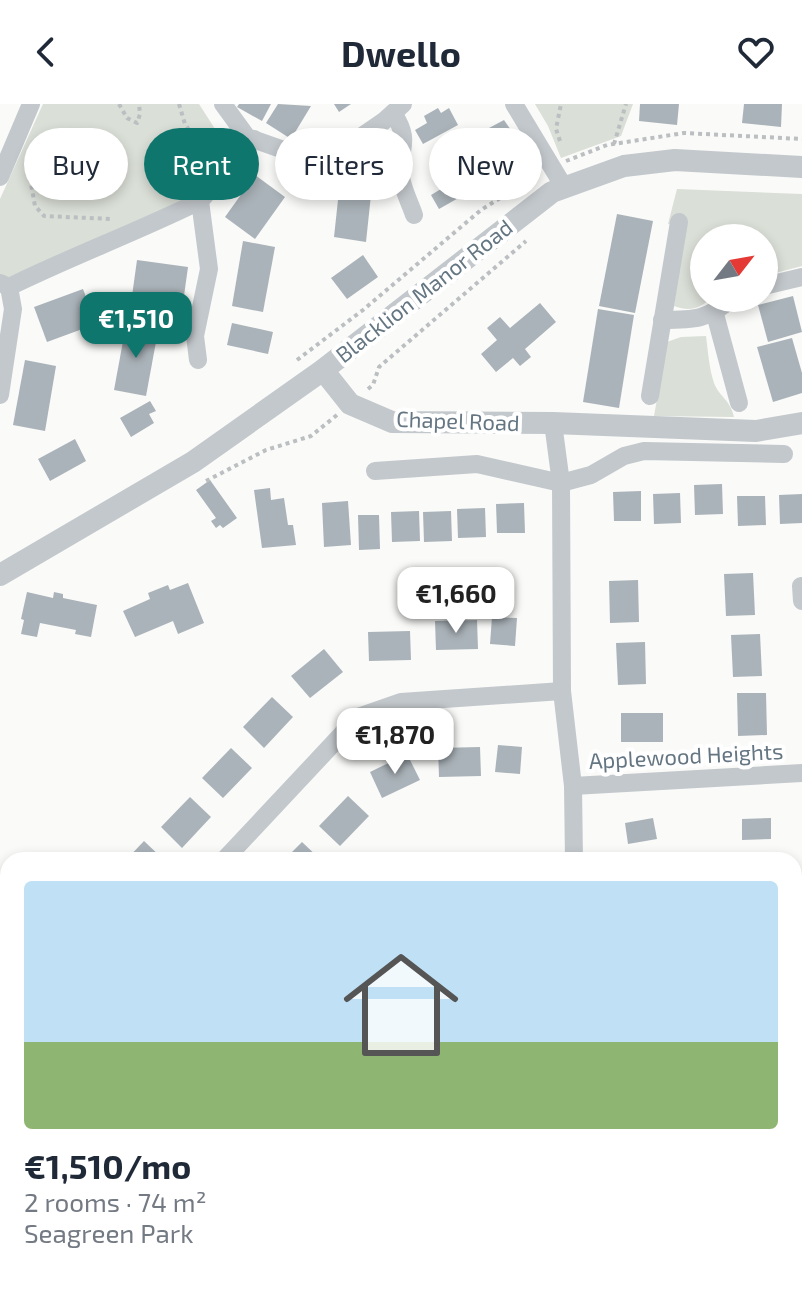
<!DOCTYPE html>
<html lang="en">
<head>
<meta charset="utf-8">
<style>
	:root { --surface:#fff; --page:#f6f6f7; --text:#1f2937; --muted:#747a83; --accent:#0f766e }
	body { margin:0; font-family:"Exo 2",sans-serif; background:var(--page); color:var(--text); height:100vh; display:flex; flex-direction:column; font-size:30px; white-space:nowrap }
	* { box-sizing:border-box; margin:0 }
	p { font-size:26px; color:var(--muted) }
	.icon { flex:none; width:44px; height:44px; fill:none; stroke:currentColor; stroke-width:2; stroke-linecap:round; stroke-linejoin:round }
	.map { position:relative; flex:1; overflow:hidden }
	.drawer { position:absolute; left:0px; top:748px; width:802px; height:442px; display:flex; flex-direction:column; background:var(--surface); border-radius:24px 24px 0 0; box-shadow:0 4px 12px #0003 }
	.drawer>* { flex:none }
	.banner { position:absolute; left:24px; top:24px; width:754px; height:72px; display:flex; gap:16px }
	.needle { width:52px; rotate:59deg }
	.fabs { position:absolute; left:690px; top:120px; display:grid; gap:16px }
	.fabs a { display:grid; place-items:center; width:88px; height:88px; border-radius:50%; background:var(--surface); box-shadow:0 4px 12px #0003; font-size:40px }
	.price { position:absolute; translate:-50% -68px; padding:0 18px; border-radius:16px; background:#fff; color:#222; font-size:26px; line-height:52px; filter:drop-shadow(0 2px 4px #0008) }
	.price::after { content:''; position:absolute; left:50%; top:48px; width:24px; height:18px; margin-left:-12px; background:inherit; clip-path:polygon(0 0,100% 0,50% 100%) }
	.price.on { background:var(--accent); color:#fff }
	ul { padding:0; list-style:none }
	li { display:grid; align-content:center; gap:16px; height:424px; padding:0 24px }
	li span { display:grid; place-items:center; height:248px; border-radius:8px; color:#555 }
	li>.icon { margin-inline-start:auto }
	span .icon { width:144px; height:144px; fill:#fffc; stroke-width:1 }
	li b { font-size:34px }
	.pill { padding:0 28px; border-radius:36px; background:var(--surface); box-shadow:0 4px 12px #0003; font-size:28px; line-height:72px }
	.pill.on { background:var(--accent); color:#fff }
	header { display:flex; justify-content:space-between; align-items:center; height:104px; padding:0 24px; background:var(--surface); font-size:36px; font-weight:700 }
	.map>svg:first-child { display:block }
	.green { fill:#dadfd7 }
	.building { fill:#aab3b9 }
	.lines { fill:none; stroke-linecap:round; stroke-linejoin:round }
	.path { stroke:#bbbfc2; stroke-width:4; stroke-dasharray:4 4; stroke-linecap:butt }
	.minor { stroke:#c3c8cc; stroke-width:18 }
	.tertiary { stroke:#c3c8cc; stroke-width:22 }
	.labels { text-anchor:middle; stroke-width:8; stroke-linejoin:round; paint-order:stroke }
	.street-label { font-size:22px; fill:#657683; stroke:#fff }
</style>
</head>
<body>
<header><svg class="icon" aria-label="back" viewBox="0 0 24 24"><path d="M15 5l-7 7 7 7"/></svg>Dwello<svg class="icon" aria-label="heart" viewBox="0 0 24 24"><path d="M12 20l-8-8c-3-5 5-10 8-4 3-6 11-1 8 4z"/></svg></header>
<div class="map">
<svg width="802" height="1189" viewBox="0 0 802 1189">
	<rect width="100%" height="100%" fill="#fafaf8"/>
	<g class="green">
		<polygon points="43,0 199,0 224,39 227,49 199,88 151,112 0,177 0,95"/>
		<polygon points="535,0 633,0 621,32 561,54 548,22"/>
		<path d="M677,85L802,90V162L764,172V134H704V194H712C698,205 690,208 674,202L685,123L668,120Z"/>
		<path d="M706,232C708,247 709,264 714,279C720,294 730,295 734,313L654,312L667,238L681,233Z"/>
		<polygon points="0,931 8,935 8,1033 0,1027"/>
		<polygon points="502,1182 652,1182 654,1189 495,1189"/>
	</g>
	<g class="building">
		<polygon points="239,0 271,0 262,17 237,3"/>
		<polygon points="278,0 311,2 291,35 266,19"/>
		<polygon points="334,0 351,0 339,8"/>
		<polygon points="640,0 679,0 677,21 639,17"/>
		<polygon points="744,0 782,0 781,23 742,19"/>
		<polygon points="438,4 441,9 449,4 458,21 423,40 415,26 427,19 424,12"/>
		<polygon points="504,16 515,32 511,34 522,54 503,65 484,31 490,27 489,24"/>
		<polygon points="463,61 476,84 439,105 431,91 446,82 441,74"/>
		<polygon points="341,68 373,72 366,138 334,133"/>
		<polygon points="255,71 285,93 255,135 225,113"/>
		<polygon points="617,110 653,117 635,209 599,202"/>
		<polygon points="243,137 275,143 263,208 232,202"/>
		<polygon points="363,151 378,173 347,195 331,174"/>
		<polygon points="137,156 188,163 183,199 132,192"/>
		<polygon points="83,185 96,220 47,238 34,203"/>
		<polygon points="793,192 802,228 768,238 758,201"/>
		<polygon points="540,199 556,218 525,245 531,253 520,262 513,254 496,268 481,250 497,236 487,224 500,213 510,224"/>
		<polygon points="598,205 634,211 619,304 583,298"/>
		<polygon points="232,219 273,228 268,250 227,241"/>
		<polygon points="126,221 158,227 146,292 114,286"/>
		<polygon points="792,234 802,269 802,289 773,298 757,243"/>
		<polygon points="25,256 56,262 45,327 13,321"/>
		<polygon points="150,297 156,307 149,310 154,319 131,333 120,314"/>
		<polygon points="75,335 86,357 50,377 38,355"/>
		<polygon points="210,376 237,414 223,424 220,421 216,424 211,417 216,414 196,386"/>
		<polygon points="722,380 723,410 695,411 694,381"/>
		<polygon points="270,384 271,396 284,394 288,421 293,421 296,441 262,444 254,386"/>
		<polygon points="641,387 641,417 614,417 613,388"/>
		<polygon points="680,389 681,419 654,420 653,390"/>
		<polygon points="802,390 802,419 780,420 779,391"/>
		<polygon points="737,392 765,392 766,421 738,422"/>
		<polygon points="348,397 351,441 324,443 322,399"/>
		<polygon points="524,399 525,429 497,429 496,400"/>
		<polygon points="485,404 486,433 458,434 457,405"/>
		<polygon points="419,407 420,437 392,438 391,408"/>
		<polygon points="451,407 452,437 424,438 423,408"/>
		<polygon points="358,411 379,411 380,445 359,446"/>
		<polygon points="753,469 755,511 726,512 724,470"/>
		<polygon points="638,476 639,518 610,519 609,477"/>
		<polygon points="188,479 204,519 178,530 173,517 135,533 123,507 150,495 148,489 168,481 170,486"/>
		<polygon points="27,488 53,494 54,488 63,490 63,494 97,501 91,533 75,530 76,526 40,519 37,533 21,530 24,516 21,515"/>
		<polygon points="492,513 517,514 515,542 490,540"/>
		<polygon points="477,516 478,545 436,546 435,517"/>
		<polygon points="410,527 411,556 369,557 368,528"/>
		<polygon points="760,530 762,572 733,573 731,531"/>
		<polygon points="645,538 646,580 618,581 616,539"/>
		<polygon points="324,545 343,568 310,594 291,572"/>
		<polygon points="737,589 766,589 767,631 738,632"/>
		<polygon points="272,593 293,613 264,644 243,623"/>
		<rect x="621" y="609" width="42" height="29"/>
		<polygon points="498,641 522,643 520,670 495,668"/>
		<polygon points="480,643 481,672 439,673 438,644"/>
		<polygon points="231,644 252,664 223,694 202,674"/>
		<polygon points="407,650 420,676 382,694 370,668"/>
		<polygon points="348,692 369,712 340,742 319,722"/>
		<polygon points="190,693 211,713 182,744 161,723"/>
		<polygon points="653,714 657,735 628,740 625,719"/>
		<polygon points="771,714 771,735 742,736 742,715"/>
		<polygon points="144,737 164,756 126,756"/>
		<polygon points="302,738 321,756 284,756"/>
		<polygon points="659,750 659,756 634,756 634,754"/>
		<polygon points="771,752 771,756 736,756 736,753"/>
		<polygon points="6,804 8,833 2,840 0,811"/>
		<polygon points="794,987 800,987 801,1029 794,1029"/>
		<polygon points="794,1053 802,1053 802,1095 794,1096"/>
		<polygon points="0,1109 8,1117 6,1154 0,1148"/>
		<polygon points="797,1169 802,1169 802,1189 798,1189"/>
		<polygon points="53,1182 75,1182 71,1189"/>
		<polygon points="109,1182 133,1182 133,1183 111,1189"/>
		<polygon points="250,1182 274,1182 279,1186 276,1189 245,1189"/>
		<polygon points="711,1182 740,1182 741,1189 712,1189"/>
	</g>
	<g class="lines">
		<g class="path">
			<polyline points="119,0 127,14 137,19 140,10 139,0"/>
			<polyline points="179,0 185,20 197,38 199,71"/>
			<polyline points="560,37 556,25 561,0"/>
			<polyline points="614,40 626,0"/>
			<polyline points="566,57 607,41 684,29 802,35"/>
			<polyline points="27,58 35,102 44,112 112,115"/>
			<polyline points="297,256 363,206 481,106 537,71"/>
			<polyline points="368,285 373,281 379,263 526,137"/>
			<polyline points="206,377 266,346 311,332 337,311"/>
		</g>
		<g class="minor">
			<polyline points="223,0 247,33 298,51 342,46 384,17 403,0"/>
			<polyline points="514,0 564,83"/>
			<path d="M393,9C413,39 397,45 401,73C403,86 410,99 414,111"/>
			<polyline points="0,73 31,0"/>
			<path d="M0,179L9,183C72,152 137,128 200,97"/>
			<polyline points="764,182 802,173"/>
			<polyline points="715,210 739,299"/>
			<path d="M662,216C694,216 708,216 732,194"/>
			<polyline points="198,256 195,232 209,165 200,97 254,35"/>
			<polyline points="0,291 13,205 9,183"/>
			<polyline points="650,292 679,118"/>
			<polyline points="553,319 561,379 562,587 573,682 574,756"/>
			<polyline points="375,367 477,360 561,379 591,371 624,352 644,347 784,350"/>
			<polyline points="801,482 802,497"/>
			<polyline points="573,682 802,669"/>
			<polyline points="224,756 358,613 401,598 562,587"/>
			<polyline points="0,916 8,920"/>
			<polyline points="0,1045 8,1051"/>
			<polyline points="360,1182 369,1189"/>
			<polyline points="666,1182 668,1189"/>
			<polyline points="484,1189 491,1182"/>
		</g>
		<g class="tertiary">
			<polyline points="323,266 350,300 392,318 553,319 756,327 802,319"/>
			<polyline points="0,471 193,358 323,266 552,88 624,62 675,56 802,63"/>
		</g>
	</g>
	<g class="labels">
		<g class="street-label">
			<text transform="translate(424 187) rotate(-38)" y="8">Blacklion Manor Road</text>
			<text transform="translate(458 317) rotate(2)" y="8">Chapel Road</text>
			<text transform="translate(686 652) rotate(-3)" y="8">Applewood Heights</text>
		</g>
	</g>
</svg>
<div class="fabs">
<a><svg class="needle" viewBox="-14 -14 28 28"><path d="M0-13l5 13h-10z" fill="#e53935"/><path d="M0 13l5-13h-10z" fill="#747a83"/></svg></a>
</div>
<b class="price on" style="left:136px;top:256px">€1,510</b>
<b class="price" style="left:456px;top:531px">€1,660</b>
<b class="price" style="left:395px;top:672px">€1,870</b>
<div class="banner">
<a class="pill">Buy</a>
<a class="pill on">Rent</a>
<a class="pill">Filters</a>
<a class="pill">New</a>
</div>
<section class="drawer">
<ul>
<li><span style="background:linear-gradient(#bfe0f5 65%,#8fb573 0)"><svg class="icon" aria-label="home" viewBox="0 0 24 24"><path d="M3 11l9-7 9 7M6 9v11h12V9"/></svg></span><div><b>€1,510/mo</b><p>2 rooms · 74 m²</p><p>Seagreen Park</p></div></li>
</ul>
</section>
</div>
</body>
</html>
